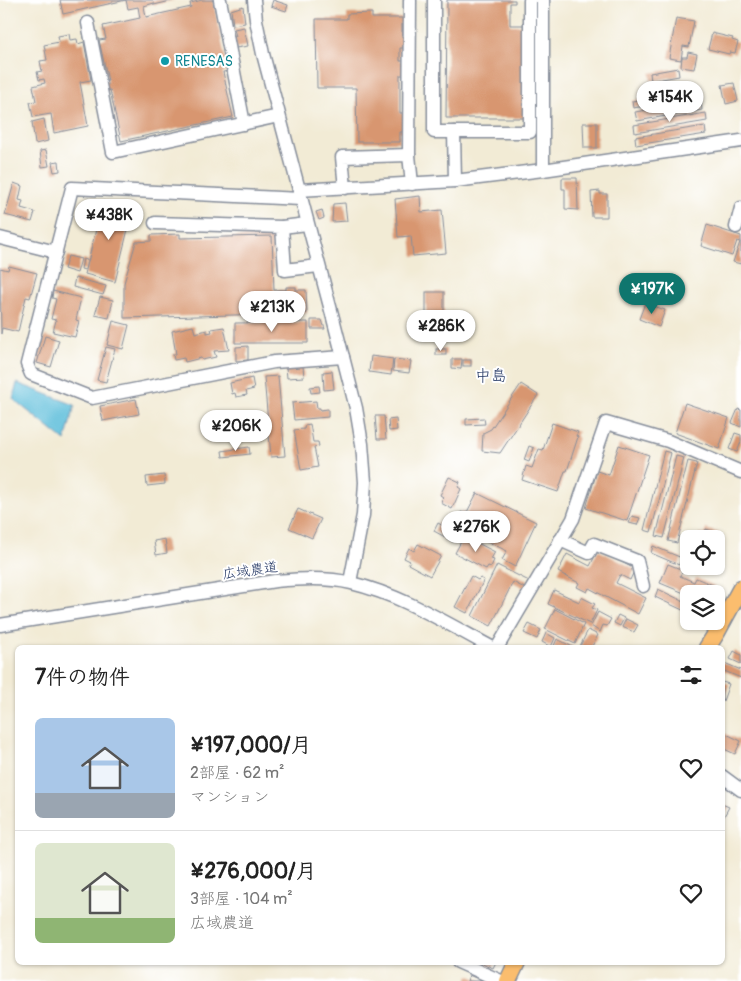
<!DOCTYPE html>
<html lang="ja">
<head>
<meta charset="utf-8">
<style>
	:root { --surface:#fff; --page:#f2f2f2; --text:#222; --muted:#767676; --line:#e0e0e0; --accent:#0f766e }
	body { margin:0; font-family:Pangolin,"Klee One",sans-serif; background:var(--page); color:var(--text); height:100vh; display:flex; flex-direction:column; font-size:19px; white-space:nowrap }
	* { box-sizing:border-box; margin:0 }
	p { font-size:16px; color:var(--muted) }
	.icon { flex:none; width:28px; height:28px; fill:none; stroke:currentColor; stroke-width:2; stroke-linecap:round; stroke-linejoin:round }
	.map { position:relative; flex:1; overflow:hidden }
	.sheet { position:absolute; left:15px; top:645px; width:710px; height:320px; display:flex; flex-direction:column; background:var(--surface); border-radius:8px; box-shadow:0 1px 4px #0004 }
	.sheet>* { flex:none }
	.controls { position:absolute; left:680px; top:530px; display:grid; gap:10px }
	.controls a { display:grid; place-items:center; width:45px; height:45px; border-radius:8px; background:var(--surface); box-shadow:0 1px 4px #0004; font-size:25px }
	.price { position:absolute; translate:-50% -42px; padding:0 11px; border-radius:18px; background:#fff; color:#222; font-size:16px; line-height:32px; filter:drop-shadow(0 1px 2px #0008) }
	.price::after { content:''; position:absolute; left:50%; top:30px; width:15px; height:11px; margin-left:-8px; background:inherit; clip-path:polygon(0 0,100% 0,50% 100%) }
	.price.current { background:var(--accent); color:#fff }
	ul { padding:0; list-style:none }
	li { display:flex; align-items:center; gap:15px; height:125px; padding:0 20px }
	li+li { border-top:1px solid var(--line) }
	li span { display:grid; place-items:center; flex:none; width:140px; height:100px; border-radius:8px; color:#555 }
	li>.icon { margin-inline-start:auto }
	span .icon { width:60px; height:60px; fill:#fffc; stroke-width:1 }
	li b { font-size:21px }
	h2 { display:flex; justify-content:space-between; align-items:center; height:60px; padding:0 20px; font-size:21px }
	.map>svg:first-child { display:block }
	.water { fill:#5cbdda; stroke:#3c769c }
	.building { fill:#d89670 }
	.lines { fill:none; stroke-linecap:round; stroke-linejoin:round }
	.minor-casing { stroke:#868d9a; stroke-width:15 }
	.major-casing { stroke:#868d9a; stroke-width:19 }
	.minor { stroke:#fff; stroke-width:12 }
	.major { stroke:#fbbd6e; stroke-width:16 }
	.culture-dot { fill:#0f9aa8; stroke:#fff; stroke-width:2 }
	.labels { text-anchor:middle; stroke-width:4; stroke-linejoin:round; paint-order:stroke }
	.culture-label { font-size:14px; fill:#0d838f; stroke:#fff; text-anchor:start }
	.street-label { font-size:14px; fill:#1b2f5e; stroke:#fff }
	.quarter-label { font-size:16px; fill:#1b2f5e; stroke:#fff }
</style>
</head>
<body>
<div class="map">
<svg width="741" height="981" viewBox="0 0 741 981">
	<rect width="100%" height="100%" fill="#fff"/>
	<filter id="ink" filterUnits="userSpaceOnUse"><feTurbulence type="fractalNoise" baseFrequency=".02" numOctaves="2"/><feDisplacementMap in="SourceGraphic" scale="10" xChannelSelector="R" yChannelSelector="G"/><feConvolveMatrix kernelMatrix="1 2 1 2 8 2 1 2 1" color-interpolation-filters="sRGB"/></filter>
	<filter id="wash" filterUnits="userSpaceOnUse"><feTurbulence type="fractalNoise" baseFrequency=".0096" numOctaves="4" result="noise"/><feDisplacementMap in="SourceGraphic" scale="20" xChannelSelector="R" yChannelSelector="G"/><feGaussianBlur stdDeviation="1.12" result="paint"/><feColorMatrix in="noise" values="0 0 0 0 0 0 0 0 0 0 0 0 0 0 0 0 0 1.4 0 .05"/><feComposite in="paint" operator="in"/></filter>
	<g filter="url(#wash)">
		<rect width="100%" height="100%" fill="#f2ebd5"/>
		<polygon class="water" points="17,383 75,405 65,441 13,399"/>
		<g id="blocks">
			<g class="building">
				<polygon points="60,0 175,0 154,5 154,3 144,6 146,17 191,7 190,3 202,0 213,0 228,71 223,72 233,117 121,141 110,90 105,91 104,82 108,81 99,40 106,39 103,26 140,18 138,7 128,9 126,0 63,14"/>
				<polygon points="273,0 288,5 286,11 271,6"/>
				<polygon points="447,0 515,0 515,3 510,3 510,25 526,25 525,118 446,118"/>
				<polygon points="243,6 245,23 233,25 231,10"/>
				<polygon points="372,13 372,18 402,18 402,37 405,37 405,48 400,48 400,61 403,61 404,75 400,75 400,113 405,113 405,132 400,132 400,142 357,142 356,88 317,88 316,19 347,19 347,14"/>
				<polygon points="676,18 694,21 689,47 683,46 681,60 669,58"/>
				<polygon points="244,27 248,46 236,48 234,36 236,36 234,29"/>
				<polygon points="712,33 733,38 732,40 738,42 735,53 730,52 729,54 708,49"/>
				<polygon points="69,34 70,40 77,39 78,44 84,42 91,80 80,82 88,126 54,133 51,114 33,117 30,102 36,101 33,86 45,83 44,79 39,80 37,72 42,71 40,61 47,60 44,45 59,42 58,36"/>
				<polygon points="688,52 697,54 694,69 681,67 682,57 687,57"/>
				<polygon points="678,68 679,76 651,81 650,73"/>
				<polygon points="734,83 738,101 726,104 722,85"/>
				<polygon points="698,90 699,97 633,108 632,101"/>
				<polygon points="701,101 702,110 637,121 635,112"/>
				<polygon points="706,113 707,121 635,133 634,125"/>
				<polygon points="44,119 48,141 35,144 32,122"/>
				<polygon points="583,123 597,123 597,148 584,148"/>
				<polygon points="705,126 706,134 636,145 635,137"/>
				<polygon points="46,150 49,166 42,167 40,151"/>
				<polygon points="59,161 60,171 54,172 52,162"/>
				<polygon points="562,178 577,178 578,210 565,209 565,189 562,189"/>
				<polygon points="14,183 22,186 19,200 23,201 21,208 35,212 32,222 5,215"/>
				<polygon points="600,191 600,194 607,194 607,217 592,217 591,192"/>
				<polygon points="420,196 421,212 442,210 446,253 413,256 411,236 398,237 395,199"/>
				<polygon points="103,201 133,209 115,282 85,274"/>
				<polygon points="345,203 347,221 332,222 333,204"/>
				<polygon points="322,210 324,218 319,220 316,212"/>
				<polygon points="707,225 741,236 741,264 733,262 740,242 737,241 732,256 701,246"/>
				<polygon points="180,234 180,238 272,236 274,290 286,290 286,287 296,287 296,290 306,290 307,313 124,318 124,283 136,242 151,241 151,235"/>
				<polygon points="68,256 81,259 77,273 64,269"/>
				<polygon points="83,259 87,260 85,270 81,269"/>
				<polygon points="9,266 37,273 30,298 26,297 18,332 2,328 1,334 0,268 8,270"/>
				<polygon points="75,278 106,286 103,295 73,287"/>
				<polygon points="53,291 81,298 76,320 79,321 75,337 53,332 56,320 51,319 56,299 52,298"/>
				<rect x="426" y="292" width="18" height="46"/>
				<polygon points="100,297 113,300 109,318 95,315"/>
				<polygon points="645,303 665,310 659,327 639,319"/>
				<polygon points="311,320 322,320 325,329 311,329"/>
				<polygon points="113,321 129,325 123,349 107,345"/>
				<polygon points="308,322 308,343 235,343 235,323"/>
				<polygon points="193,326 195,333 207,330 207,333 212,332 211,329 224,327 229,350 214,351 216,357 202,360 201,358 185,362 184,358 174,360 173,354 176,354 172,331"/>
				<polygon points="45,336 59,340 51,367 37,363"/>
				<polygon points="248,346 248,360 236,361 236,347"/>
				<polygon points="106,347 115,349 106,382 97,380"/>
				<rect x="436" y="349" width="10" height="6"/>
				<polygon points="371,356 393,359 391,375 369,372"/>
				<polygon points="394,359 411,361 409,373 393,371"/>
				<polygon points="452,359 462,359 461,369 452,368"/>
				<rect x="463" y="360" width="8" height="6"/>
				<polygon points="303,366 304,377 287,378 286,367"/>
				<polygon points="332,371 334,389 324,390 323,372"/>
				<polygon points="278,376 285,456 271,457 264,377"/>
				<polygon points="252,378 254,389 246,391 247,395 236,397 235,393 232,394 230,383"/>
				<polygon points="521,384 538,395 500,453 482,451 483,433 491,429"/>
				<polygon points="319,386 320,392 311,393 310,387"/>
				<polygon points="136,399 139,414 103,421 100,406"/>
				<polygon points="316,401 317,408 320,408 320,410 328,409 328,417 294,420 292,403"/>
				<polygon points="685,403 729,418 719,449 675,433"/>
				<polygon points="738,409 741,410 741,427 732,423"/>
				<polygon points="375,416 384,416 386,439 377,439"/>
				<polygon points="484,418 485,424 466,425 466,419"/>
				<polygon points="396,419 397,430 389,431 388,420"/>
				<polygon points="552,423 578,432 576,436 578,437 567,471 565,471 558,492 522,480 526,466 532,468 539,449 543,450"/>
				<polygon points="310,424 313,442 318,442 319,446 314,447 318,467 301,470 294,430 304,429 305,425"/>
				<polygon points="735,433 741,435 741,442 737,452 729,449"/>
				<polygon points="619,445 649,455 627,521 586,508 597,471 609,475"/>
				<polygon points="529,446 534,448 529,462 524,460"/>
				<polygon points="249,447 250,454 223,457 222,451"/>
				<polygon points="664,451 671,453 651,532 644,530"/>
				<polygon points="676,456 684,458 664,538 656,536"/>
				<polygon points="688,461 697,463 677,543 668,541"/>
				<polygon points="164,475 165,484 147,486 146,477"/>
				<polygon points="449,477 460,482 458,487 461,489 452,509 441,503 443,497 440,495"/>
				<polygon points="477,493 536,522 515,567 502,560 507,551 474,535 473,537 453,527 461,512 466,514"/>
				<polygon points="298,509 321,519 312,538 289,528"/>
				<polygon points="632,516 640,518 637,525 629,523"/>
				<polygon points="438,523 458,534 454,542 434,531"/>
				<polygon points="706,529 719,533 717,539 698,539 700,533 705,535"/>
				<polygon points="464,536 495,552 491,559 494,560 491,567 488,566 486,569 455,553"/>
				<polygon points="165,539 167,553 156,555 154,541"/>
				<polygon points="418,544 441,556 430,576 408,564 410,561 404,558 409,548 414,551"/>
				<polygon points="653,546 682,558 679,565 651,553"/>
				<polygon points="598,550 635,569 630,580 620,575 616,583 646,598 638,614 589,588 587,592 577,587 579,583 558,572 567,554 590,566"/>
				<polygon points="668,564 683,570 680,576 694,582 696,578 715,586 712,594 689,594 689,595 660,583"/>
				<polygon points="497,565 529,581 526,589 513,582 491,626 472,616"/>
				<polygon points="471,576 478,580 480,578 484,580 467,613 455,607"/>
				<polygon points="658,589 689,604 689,613 655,597"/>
				<polygon points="554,590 579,602 581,597 595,604 592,608 597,610 590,624 548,604"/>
				<polygon points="555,609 584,624 575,644 545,629"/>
				<polygon points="598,612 611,619 607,626 603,625 600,632 591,626"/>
				<polygon points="618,615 624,618 620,626 614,623"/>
				<polygon points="626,619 638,625 634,632 622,627"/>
				<polygon points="529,624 541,630 537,639 524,633"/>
				<polygon points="588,630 598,635 591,648 582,648 580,646"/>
				<polygon points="546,633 555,638 551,647 542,642"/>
				<polygon points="557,639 575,648 553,648"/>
				<polygon points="734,651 741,655 741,664 730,659"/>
				<polygon points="722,662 741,670 741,678 722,670"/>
				<polygon points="722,682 729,684 723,701 722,701"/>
				<polygon points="722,732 741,741 735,754 722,748"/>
				<polygon points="722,804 729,807 722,820"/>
				<polygon points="480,962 496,962 493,968"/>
				<polygon points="469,975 482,981 467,981"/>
			</g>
		</g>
	</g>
	<g filter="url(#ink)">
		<use href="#blocks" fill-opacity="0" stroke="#868d9a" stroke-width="1"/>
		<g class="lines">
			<defs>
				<g id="minor">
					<polyline points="220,0 244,124"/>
					<polyline points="254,0 256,20 263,54 333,318 356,408 362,444 365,482 363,515 350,582"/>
					<polyline points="434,0 434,132 530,132 530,0"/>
					<polyline points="88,23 113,152 279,116"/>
					<polyline points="454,132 455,181"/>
					<polyline points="409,155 410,0"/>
					<polyline points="543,170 543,0"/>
					<polyline points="345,188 342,157 409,155 412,184"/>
					<polyline points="299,190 455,181 543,170 741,141"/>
					<polyline points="301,199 72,188 27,364 31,374 92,398 274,362 343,357"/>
					<polyline points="155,223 282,227 285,270 318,266"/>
					<polyline points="282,227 307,224"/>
					<polyline points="736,227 741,208"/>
					<polyline points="0,238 56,252"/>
					<polyline points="560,540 589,553 594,544 637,561 643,586"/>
					<path d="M0,625L275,581C299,579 327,577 351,583C402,595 448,624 493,648"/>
					<polyline points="497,648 573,519 606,423 668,441 741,472"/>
					<polyline points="722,776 741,790"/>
					<polyline points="458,962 501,981"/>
				</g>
				<g id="major">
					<polyline points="707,648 717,632 741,588"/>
					<polyline points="508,981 517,962"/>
				</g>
			</defs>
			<use href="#minor" class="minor-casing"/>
			<use href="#major" class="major-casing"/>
			<use href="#minor" class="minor"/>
			<use href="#major" class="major"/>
		</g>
	</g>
	<circle class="culture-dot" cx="165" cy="61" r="5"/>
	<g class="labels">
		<g class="culture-label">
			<text x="175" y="66">RENESAS</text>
		</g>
		<g class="street-label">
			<text transform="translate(250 570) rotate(-8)" y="5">広域農道</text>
		</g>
		<g class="quarter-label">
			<text x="491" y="381">中島</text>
		</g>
	</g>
</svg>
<div class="controls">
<a><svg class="icon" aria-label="locate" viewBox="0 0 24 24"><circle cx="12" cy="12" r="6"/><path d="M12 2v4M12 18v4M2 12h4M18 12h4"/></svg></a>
<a><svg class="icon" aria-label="layers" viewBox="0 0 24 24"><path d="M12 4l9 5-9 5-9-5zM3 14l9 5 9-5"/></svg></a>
</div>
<b class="price" style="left:670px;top:123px">¥154K</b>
<b class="price" style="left:109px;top:241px">¥438K</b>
<b class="price current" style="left:652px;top:315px">¥197K</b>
<b class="price" style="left:272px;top:333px">¥213K</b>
<b class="price" style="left:441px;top:352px">¥286K</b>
<b class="price" style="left:236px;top:452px">¥206K</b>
<b class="price" style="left:476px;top:553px">¥276K</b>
<section class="sheet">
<h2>7件の物件<svg class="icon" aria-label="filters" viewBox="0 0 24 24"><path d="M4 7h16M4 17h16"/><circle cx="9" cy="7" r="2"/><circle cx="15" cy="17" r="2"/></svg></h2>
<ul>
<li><span style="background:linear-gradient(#a9c7e8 75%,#9aa5b1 0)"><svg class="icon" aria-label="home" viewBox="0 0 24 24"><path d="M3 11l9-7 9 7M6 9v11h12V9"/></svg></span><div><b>¥197,000/月</b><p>2部屋 · 62 m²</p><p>マンション</p></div><svg class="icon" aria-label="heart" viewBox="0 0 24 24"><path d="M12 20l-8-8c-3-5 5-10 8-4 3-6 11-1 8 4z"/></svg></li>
<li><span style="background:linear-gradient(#dfe7d0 75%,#8fb573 0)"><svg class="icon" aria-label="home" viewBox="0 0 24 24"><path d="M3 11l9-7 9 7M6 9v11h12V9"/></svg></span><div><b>¥276,000/月</b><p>3部屋 · 104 m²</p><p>広域農道</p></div><svg class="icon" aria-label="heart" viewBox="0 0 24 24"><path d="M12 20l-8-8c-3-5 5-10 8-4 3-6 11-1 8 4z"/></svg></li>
</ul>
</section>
</div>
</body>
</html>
